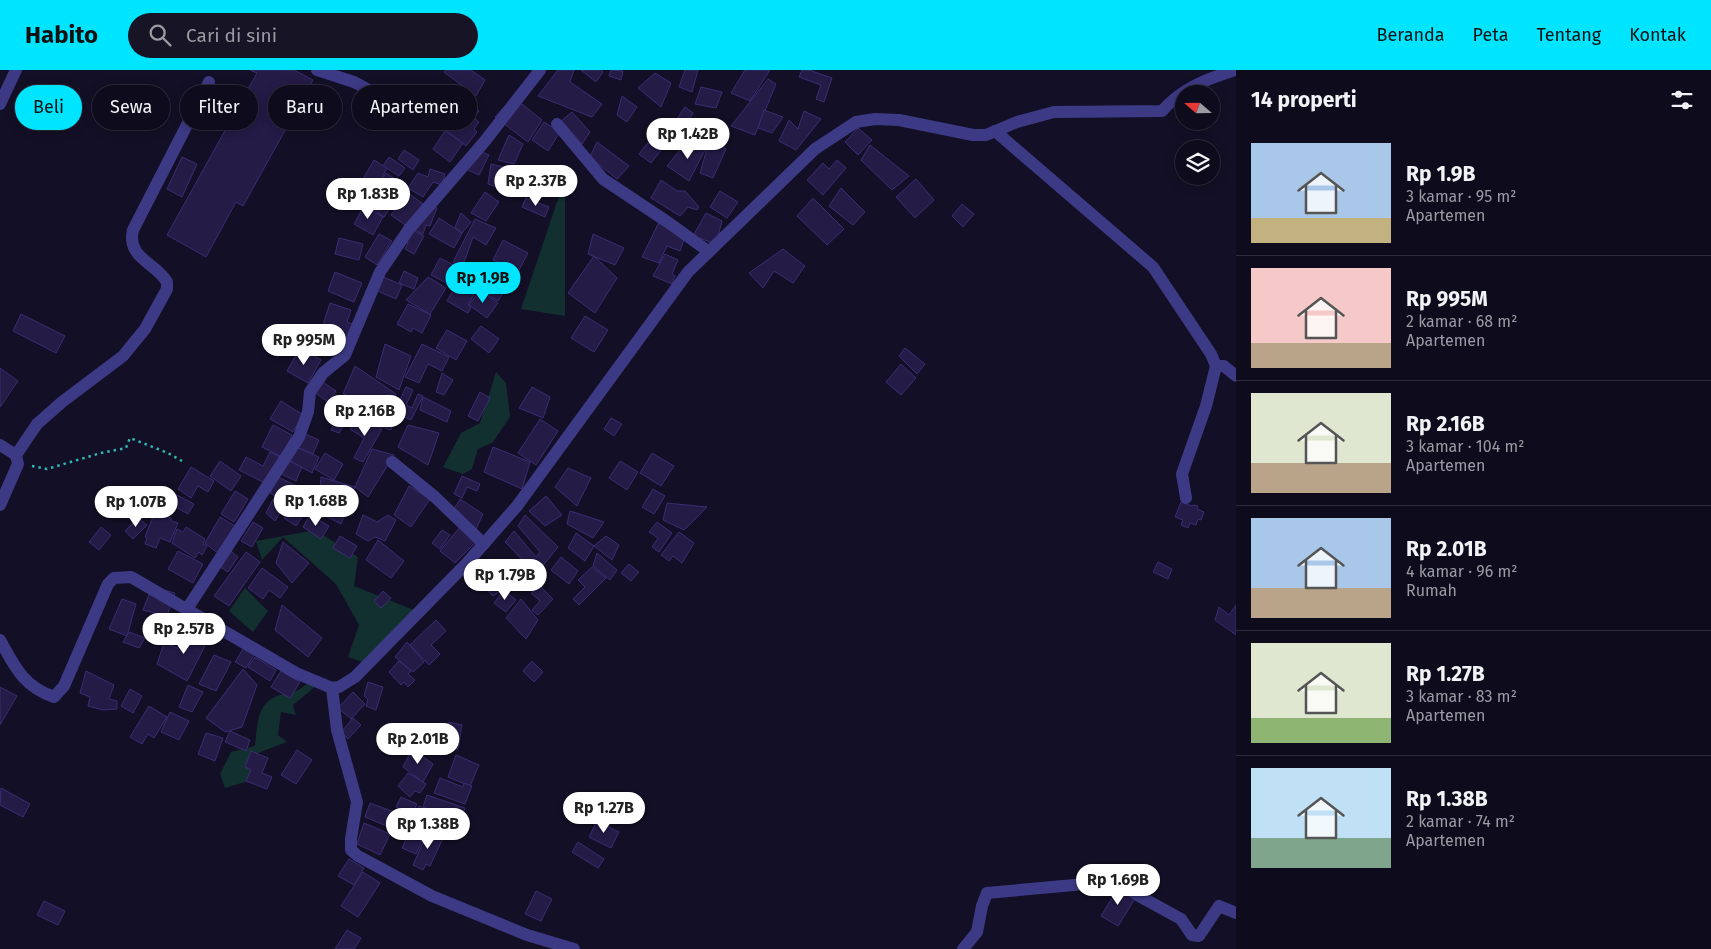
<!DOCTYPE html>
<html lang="id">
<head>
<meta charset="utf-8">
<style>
	:root { --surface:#0e0b1c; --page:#171425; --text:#f1f3f6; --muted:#9b9ba3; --line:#2e2b3b; --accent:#00e5ff }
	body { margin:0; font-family:"Fira Sans",sans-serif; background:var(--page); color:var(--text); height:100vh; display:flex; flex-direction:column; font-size:19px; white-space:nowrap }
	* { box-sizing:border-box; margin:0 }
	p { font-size:16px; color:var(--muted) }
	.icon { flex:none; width:28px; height:28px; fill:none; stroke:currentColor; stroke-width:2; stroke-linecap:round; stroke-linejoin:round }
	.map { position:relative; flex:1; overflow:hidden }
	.sheet { display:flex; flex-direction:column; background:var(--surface); width:475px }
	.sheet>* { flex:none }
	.top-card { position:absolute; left:15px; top:15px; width:475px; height:45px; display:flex; gap:10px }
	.needle { width:32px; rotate:290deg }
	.buttons { position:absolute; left:1175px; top:15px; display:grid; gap:10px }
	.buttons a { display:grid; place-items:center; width:45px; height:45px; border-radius:50%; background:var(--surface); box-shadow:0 2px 12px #0003,0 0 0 1px var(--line); font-size:25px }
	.price { position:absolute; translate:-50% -42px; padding:0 11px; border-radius:18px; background:#fff; color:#222; font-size:16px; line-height:32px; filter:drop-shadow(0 1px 2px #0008) }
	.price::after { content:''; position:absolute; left:50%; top:30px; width:15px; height:11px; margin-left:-8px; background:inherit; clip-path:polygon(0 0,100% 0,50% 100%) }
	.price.on { background:var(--accent); color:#111 }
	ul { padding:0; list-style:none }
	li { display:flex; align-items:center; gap:15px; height:125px; padding:0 15px }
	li+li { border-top:1px solid var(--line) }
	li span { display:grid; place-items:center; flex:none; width:140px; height:100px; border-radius:0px; color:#555 }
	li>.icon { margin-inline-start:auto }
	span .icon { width:60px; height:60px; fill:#fffc; stroke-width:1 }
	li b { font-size:21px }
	h2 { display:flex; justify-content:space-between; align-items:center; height:60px; padding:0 15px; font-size:21px }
	.pill { padding:0 18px; border-radius:22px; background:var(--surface); box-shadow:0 2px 12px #0003,0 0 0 1px var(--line); font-size:18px; line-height:45px }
	.pill.on { background:var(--accent); color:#111 }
	header { display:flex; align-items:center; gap:30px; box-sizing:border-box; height:70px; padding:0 25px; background:var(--accent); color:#111 }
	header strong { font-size:24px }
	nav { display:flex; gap:28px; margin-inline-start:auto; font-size:18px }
	.search { width:350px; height:45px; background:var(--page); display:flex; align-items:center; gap:12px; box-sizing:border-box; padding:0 18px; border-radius:28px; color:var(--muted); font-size:19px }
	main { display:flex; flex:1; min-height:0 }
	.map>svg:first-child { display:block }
	.green { fill:#12302f }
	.building { fill:#241b47; stroke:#3b2d73 }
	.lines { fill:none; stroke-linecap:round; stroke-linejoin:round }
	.path { stroke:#2fb8b0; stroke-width:2.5; stroke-dasharray:2.5 4; stroke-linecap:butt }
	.minor { stroke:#3d3a85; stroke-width:12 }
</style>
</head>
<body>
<header>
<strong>Habito</strong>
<div class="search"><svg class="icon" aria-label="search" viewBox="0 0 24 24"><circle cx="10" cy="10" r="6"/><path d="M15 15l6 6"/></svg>Cari di sini</div>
<nav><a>Beranda</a><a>Peta</a><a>Tentang</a><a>Kontak</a></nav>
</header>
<main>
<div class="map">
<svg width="1236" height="879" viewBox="0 0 1236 879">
	<rect width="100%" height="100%" fill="#130f26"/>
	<g class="green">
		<polygon points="565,108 565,246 521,239"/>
		<polygon points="496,302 506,313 510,347 492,373 478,379 472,399 463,404 443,397 461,363 480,353"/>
		<polygon points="315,460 358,487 354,516 414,540 365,593 348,587 359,555 336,514 283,467 262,490 256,471"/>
		<polygon points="245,518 268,541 253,562 229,541"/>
		<path d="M307,613L316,616L293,635L296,645L281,642L278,665L287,672L258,683L248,711L225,718L220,704L231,682L255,676C258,652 256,630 284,624C294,622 300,621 307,613Z"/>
	</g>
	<g class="building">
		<polygon points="250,0 294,0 313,10 243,136 236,132 206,187 167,165 257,3"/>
		<polygon points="446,0 471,0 485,10 476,26 444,2"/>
		<polygon points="558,0 574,0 570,12 602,34 592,47 538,26"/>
		<polygon points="581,0 601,0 603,2 596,12"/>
		<polygon points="611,0 623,1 621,10 609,6"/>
		<polygon points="685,0 698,0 692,22 679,17"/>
		<polygon points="745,0 770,0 750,31 731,23"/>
		<polygon points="802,0 809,0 832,8 824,32 816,29 821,15 799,7"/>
		<polygon points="655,3 671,13 661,37 638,18"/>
		<polygon points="768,9 776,14 755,65 731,56"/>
		<polygon points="701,17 722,22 716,38 695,34"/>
		<polygon points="622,26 637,37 627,52 617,45"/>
		<polygon points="513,27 542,50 528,72 495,47"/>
		<polygon points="468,32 479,41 474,48 479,52 474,59 477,62 466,76 446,60"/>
		<polygon points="685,37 693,43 675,73 664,68"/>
		<polygon points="764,40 783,47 772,63 758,58"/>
		<polygon points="804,41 821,49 796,80 779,71 789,50 798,59"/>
		<polygon points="572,42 590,62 582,74 561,51"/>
		<polygon points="544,52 560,62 548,81 532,70"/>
		<polygon points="858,58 872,70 858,85 845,72"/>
		<polygon points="445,61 463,73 450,92 433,79"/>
		<polygon points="509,65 523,74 514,94 498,90"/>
		<polygon points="653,66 665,75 651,93 639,84"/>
		<polygon points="597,72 629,96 617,109 590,87"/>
		<polygon points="709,72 726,79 713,108 700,103"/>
		<polygon points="709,72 689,111 667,96 684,75"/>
		<polygon points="870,75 909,106 892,120 861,90"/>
		<polygon points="404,80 419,90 413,100 398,89"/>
		<polygon points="479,81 489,85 479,105 464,98"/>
		<polygon points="182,87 197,94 182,127 167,119"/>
		<polygon points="389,87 405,98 399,106 383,96"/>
		<polygon points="374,90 387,98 376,118 363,109"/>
		<polygon points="837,90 846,98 823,125 807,110 823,93 829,99"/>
		<polygon points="491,94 507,98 499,118 488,114"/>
		<polygon points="430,99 445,104 442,115 433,112 423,127 408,118 418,103 428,107"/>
		<polygon points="386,103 394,108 383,124 376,119"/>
		<polygon points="527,104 539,110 535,117 523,112"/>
		<polygon points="916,109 934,130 915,148 896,127"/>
		<polygon points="661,110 677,121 685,121 699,137 697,140 688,137 680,146 651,128"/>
		<polygon points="841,118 865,142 853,155 829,136"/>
		<polygon points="720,121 738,132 727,148 710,137"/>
		<polygon points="407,122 423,134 408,157 391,145"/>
		<polygon points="485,122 499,132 486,151 471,143"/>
		<polygon points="384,126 394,132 384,147 374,140"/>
		<polygon points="526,128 549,137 545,147 522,137"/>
		<polygon points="813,128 844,159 827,175 797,146"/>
		<polygon points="962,134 974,144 963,157 952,146"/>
		<polygon points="364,136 383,147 373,165 354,154"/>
		<polygon points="430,136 437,138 430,156 426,155 423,164 415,160"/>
		<polygon points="461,143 471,152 462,163 455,157"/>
		<polygon points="706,143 722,151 716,174 693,166"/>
		<polygon points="439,148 462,163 454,178 429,164"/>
		<polygon points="475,149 496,158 486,175 473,167 462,198 453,192"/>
		<polygon points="659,152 685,167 680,181 667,176 659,193 642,187"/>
		<polygon points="411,159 424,166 414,184 405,179 408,173 403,170"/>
		<polygon points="379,164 392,171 377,195 365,187"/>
		<polygon points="593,164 624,178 615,195 588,184"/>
		<polygon points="339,168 363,174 359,190 335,184"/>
		<polygon points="503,170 528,183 518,202 493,190"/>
		<polygon points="783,179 805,196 793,213 774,201 763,218 749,203"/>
		<polygon points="665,184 678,190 672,204 675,206 672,214 653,206"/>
		<polygon points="594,186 617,208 595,243 568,223"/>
		<polygon points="440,188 463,200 454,217 431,205"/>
		<polygon points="498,198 513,207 498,231 484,222"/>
		<polygon points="404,201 418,208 414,219 399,213"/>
		<polygon points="335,202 362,213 354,232 328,221"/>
		<polygon points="463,203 474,209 472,214 478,217 468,235 471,238 468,243 447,231"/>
		<polygon points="381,206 402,215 396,229 375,220"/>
		<polygon points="428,207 446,218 430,244 406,230"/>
		<polygon points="480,220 498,233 487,248 469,235"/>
		<polygon points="330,233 351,240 347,252 354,255 348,273 320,264"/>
		<polygon points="408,234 431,245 422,263 413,258 411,262 397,254"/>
		<polygon points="21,244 65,266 56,283 13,261"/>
		<polygon points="585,246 608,260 594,282 571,268"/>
		<polygon points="481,256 499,269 489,283 471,269"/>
		<polygon points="447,260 467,271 456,290 436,278"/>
		<polygon points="385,274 411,286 399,320 376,307"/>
		<polygon points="422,274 449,287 442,301 428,294 419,313 405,307"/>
		<polygon points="300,278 321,290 308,313 287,301"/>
		<polygon points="905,278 925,294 917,304 899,286"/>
		<polygon points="901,294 916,308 901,325 886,312"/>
		<polygon points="355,296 396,324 389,341 343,324"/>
		<polygon points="0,298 18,311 0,337"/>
		<polygon points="442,303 453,310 444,325 436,322"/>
		<polygon points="321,311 336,321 328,332 314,322"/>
		<polygon points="406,317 413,320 406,335 412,338 418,324 423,326 411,350 394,342"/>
		<polygon points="532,317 550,327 543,348 519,338"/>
		<polygon points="480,322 490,328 478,351 468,346"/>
		<polygon points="423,327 451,341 447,352 420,340"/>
		<polygon points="281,331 303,345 293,362 270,349"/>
		<polygon points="344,332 355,340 339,363 331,360"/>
		<polygon points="379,336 396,344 391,360 373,354"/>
		<polygon points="360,346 382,359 363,392 354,388 364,368 350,359"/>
		<polygon points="611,348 622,354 614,366 604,359"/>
		<polygon points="540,349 558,361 536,395 518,383"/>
		<polygon points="273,355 292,365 282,387 262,377"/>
		<polygon points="408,355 439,363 428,395 398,377"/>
		<polygon points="303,363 319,370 313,384 297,377"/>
		<polygon points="296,377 319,387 312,403 290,391"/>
		<polygon points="493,377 530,392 522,419 484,402"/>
		<polygon points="372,379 394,385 368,427 355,417"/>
		<polygon points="270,382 280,387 267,414 239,400 246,387 263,396"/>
		<polygon points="325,383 343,394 334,410 315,399"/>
		<polygon points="652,383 674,396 661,416 640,403"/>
		<polygon points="285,389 302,397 296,411 279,403"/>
		<polygon points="220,391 241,406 231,421 210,406"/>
		<polygon points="620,391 638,402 627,420 609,408"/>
		<polygon points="191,397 214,411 208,422 198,416 191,428 178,419"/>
		<polygon points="568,398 591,408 577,436 555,417"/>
		<polygon points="462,406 480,414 477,421 467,417 462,428 454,424"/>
		<polygon points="278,407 297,416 289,433 270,423"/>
		<polygon points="321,407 355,417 341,454 318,442"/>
		<polygon points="409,416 430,429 411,457 394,445"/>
		<polygon points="653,419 665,426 654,444 642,437"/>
		<polygon points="235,421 248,429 234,452 221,444"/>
		<polygon points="173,423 194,434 188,444 174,436 172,441 165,437"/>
		<polygon points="297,423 313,431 296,456 284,448"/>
		<polygon points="546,426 562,445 545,456 529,441"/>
		<polygon points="273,429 284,436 275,451 266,443"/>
		<polygon points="460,429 483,444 476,459 452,442"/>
		<polygon points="1181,432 1192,436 1194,435 1198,436 1197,439 1204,442 1201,450 1198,449 1196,455 1190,453 1188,458 1181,455 1183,450 1175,447"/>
		<polygon points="667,433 707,437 684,460 663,450"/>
		<polygon points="155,441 171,448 171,451 178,453 170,472 160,468 156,478 145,474 147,468 145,467"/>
		<polygon points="570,441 604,452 593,468 567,454"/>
		<polygon points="310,445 329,456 321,469 303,457"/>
		<polygon points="363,445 377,452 388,445 396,450 385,471 375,467 368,471 356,464"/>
		<polygon points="525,445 558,477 536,504 505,472 514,461 536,487 540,482 518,456"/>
		<polygon points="220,447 235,456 219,484 205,473"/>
		<polygon points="138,448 147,455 133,469 125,461"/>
		<polygon points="253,452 263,458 252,477 241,471"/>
		<polygon points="657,452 672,463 659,482 652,477 658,468 649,462"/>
		<polygon points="101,457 111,465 99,480 89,472"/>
		<polygon points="186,457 205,469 203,474 207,476 202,485 199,482 195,488 172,473 177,459 183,462"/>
		<polygon points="460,457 479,469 455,493 440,481"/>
		<polygon points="442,460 450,465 440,479 432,473"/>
		<polygon points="679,462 694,473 682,493 673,486 669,491 661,485"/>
		<polygon points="576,463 594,476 585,491 568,478"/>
		<polygon points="340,466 357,476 350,488 333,478"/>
		<polygon points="606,466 619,475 612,490 594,476"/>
		<polygon points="378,470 404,491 391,508 366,490"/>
		<polygon points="283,472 309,493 292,513 276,493"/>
		<polygon points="228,479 238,487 228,502 217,495"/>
		<polygon points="178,481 203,494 193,513 168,499"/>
		<polygon points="246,482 260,492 229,536 214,526"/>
		<polygon points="597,483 617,500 610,510 593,496"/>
		<polygon points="561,487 578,501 569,514 551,500"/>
		<polygon points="500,491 517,502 509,515 493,526 481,514 493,502 503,507"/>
		<polygon points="1158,492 1172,499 1168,509 1153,502"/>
		<polygon points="629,494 639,502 631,511 621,503"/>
		<polygon points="592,497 606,508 579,535 573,529 585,517 578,510"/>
		<polygon points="262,498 288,517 280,528 269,520 263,529 248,518"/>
		<polygon points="539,515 553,529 538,545 532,540 540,531 531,523"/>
		<polygon points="152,517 175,523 167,546 143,540"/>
		<polygon points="504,520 516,530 506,542 494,533"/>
		<polygon points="383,521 391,528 381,538 374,531"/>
		<polygon points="122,529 136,534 127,566 109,559"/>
		<polygon points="521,529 538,550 526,569 506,548"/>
		<polygon points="282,535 322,568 308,587 275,560"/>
		<polygon points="1236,535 1236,565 1215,550 1219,537 1229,545"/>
		<polygon points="436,550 446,561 431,575 440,584 429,595 410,575"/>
		<polygon points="195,559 211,564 187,611 157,594 164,573 178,578 180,569 188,572"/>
		<polygon points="129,562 145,568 139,578 123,572"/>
		<polygon points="407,572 424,592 413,602 395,587"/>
		<polygon points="245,576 256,582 246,598 235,592"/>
		<polygon points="214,585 231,592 216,621 199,614"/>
		<polygon points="255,587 276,600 270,611 248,597"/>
		<polygon points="399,591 411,601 408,604 415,610 408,617 404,612 401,615 389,602"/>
		<polygon points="532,591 543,602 534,612 523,601"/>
		<polygon points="243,599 257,615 242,657 225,662 206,648"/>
		<polygon points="86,601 114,615 109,629 117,631 117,639 103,640 88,636 90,627 80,623"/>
		<polygon points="281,601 300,612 290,628 271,617"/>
		<polygon points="368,612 383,617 376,640 366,636 368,629 364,626"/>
		<polygon points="188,615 203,622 192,642 179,637"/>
		<polygon points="0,617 17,626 0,655"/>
		<polygon points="130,619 142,626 133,643 121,636"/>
		<polygon points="353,622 365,634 351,649 338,638"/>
		<polygon points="149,636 167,647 154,668 148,664 142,674 130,667"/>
		<polygon points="170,642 189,651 179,670 161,662"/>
		<polygon points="353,648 361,655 348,669 341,662"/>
		<polygon points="449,652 462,655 458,679 444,677"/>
		<polygon points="230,661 250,670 246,681 225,672"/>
		<polygon points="206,663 223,668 215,691 198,684"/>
		<polygon points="412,679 433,694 423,712 403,697"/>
		<polygon points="297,680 312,690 296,714 281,705"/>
		<polygon points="251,681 268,688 262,703 272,707 267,719 246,711 251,700 245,697"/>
		<polygon points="456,685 479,695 470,716 448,707"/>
		<polygon points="408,703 426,714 420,723 415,721 410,727 398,716"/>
		<polygon points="440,708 463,717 464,713 472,716 465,734 434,723"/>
		<polygon points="1,718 30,734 23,747 0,735"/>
		<polygon points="427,725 465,738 461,749 423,737"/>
		<polygon points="401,727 417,734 410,749 400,744 402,740 396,737"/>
		<polygon points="370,733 394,742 389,757 365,747"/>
		<polygon points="419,736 435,744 429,757 413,749"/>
		<polygon points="597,751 619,762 611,778 589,767"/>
		<polygon points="364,753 390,764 380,785 357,774"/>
		<polygon points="404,753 425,763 416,784 402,778 406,769 399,766"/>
		<polygon points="429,759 444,766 430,796 426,794 423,800 413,795"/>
		<polygon points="578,772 604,789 598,798 572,782"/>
		<polygon points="349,789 364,798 354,815 338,806"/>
		<polygon points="363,802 380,813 358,847 341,836"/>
		<polygon points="1119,817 1136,827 1118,856 1101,846"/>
		<polygon points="536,821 552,829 541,851 525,844"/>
		<polygon points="44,831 65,841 58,855 37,845"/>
		<polygon points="347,860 361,868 354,879 335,879"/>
	</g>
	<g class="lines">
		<polyline class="path" points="32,396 47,399 101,383 126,378 130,368 168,383 182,391"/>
		<g class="minor">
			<polyline points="317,0 354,12 407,40"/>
			<polyline points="0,34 16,0"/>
			<polyline points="557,54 603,109 669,153 708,181"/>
			<polyline points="995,61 1153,197 1211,284 1216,296 1206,336 1182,404 1186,428"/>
			<polyline points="1216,296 1224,296 1236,306"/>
			<polyline points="0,375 16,385 18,394 0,435"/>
			<path d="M16,385L37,354L62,332L123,286L145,259L167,219V212C156,193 126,188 133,160L209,12"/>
			<polyline points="392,392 435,427 484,474"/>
			<polyline points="187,539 299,367 308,342 310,322 323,303 345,285 380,202 409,159 485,71 540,0"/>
			<path d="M0,570C15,597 23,616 54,627L64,616L108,514L114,508L131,507L296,603L332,618L339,617L355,607L467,493L517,436L688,202L815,79L856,52L875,49L899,50L973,65H986L1017,52L1054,42L1162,41C1182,18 1207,9 1235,0"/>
			<polyline points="332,618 337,660 357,732 351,769 351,780 358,786 432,826 527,865 574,879"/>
			<polyline points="963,879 977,862 982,836 987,823 1118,811 1139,826 1181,849 1192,865 1199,866 1219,836 1236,843"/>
		</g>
	</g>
</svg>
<div class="buttons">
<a><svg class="needle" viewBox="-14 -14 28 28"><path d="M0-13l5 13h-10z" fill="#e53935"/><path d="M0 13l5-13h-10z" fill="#9b9ba3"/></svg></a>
<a><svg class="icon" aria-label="layers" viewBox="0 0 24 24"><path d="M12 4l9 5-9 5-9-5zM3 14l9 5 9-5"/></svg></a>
</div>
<b class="price" style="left:688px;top:90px">Rp 1.42B</b>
<b class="price" style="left:536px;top:137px">Rp 2.37B</b>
<b class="price" style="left:368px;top:150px">Rp 1.83B</b>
<b class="price on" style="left:483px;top:234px">Rp 1.9B</b>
<b class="price" style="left:304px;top:296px">Rp 995M</b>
<b class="price" style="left:365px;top:367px">Rp 2.16B</b>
<b class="price" style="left:316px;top:457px">Rp 1.68B</b>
<b class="price" style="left:136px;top:458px">Rp 1.07B</b>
<b class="price" style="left:505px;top:531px">Rp 1.79B</b>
<b class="price" style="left:184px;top:585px">Rp 2.57B</b>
<b class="price" style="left:418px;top:695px">Rp 2.01B</b>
<b class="price" style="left:604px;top:764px">Rp 1.27B</b>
<b class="price" style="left:428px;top:780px">Rp 1.38B</b>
<b class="price" style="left:1118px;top:836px">Rp 1.69B</b>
<div class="top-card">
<a class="pill on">Beli</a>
<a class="pill">Sewa</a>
<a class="pill">Filter</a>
<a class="pill">Baru</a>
<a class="pill">Apartemen</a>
</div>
</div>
<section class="sheet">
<h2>14 properti<svg class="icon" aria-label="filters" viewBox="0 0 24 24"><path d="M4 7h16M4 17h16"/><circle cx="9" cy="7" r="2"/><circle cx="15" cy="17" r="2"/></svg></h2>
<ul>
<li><span style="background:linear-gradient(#a9c7e8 75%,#c2b280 0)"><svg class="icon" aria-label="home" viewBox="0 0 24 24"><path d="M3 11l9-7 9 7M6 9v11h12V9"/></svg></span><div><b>Rp 1.9B</b><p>3 kamar · 95 m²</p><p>Apartemen</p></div></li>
<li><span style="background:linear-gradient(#f6c9c9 75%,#b9a48a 0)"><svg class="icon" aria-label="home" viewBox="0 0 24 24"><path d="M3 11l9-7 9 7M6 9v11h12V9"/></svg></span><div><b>Rp 995M</b><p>2 kamar · 68 m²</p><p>Apartemen</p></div></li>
<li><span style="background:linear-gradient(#dfe7d0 70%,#b9a48a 0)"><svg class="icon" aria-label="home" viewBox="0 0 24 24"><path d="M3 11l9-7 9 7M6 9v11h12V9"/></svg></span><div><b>Rp 2.16B</b><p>3 kamar · 104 m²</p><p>Apartemen</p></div></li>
<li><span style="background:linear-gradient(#a9c7e8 70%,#b9a48a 0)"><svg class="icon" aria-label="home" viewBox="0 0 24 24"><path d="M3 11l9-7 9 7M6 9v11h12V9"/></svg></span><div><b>Rp 2.01B</b><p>4 kamar · 96 m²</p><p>Rumah</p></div></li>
<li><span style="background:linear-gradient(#dfe7d0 75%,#8fb573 0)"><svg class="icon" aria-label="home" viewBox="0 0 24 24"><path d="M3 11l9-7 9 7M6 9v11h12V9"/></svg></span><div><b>Rp 1.27B</b><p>3 kamar · 83 m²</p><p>Apartemen</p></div></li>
<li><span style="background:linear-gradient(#bfe0f5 70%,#7fa58c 0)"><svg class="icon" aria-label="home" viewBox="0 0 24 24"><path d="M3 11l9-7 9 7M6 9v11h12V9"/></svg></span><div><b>Rp 1.38B</b><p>2 kamar · 74 m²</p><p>Apartemen</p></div></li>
</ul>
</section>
</main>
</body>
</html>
